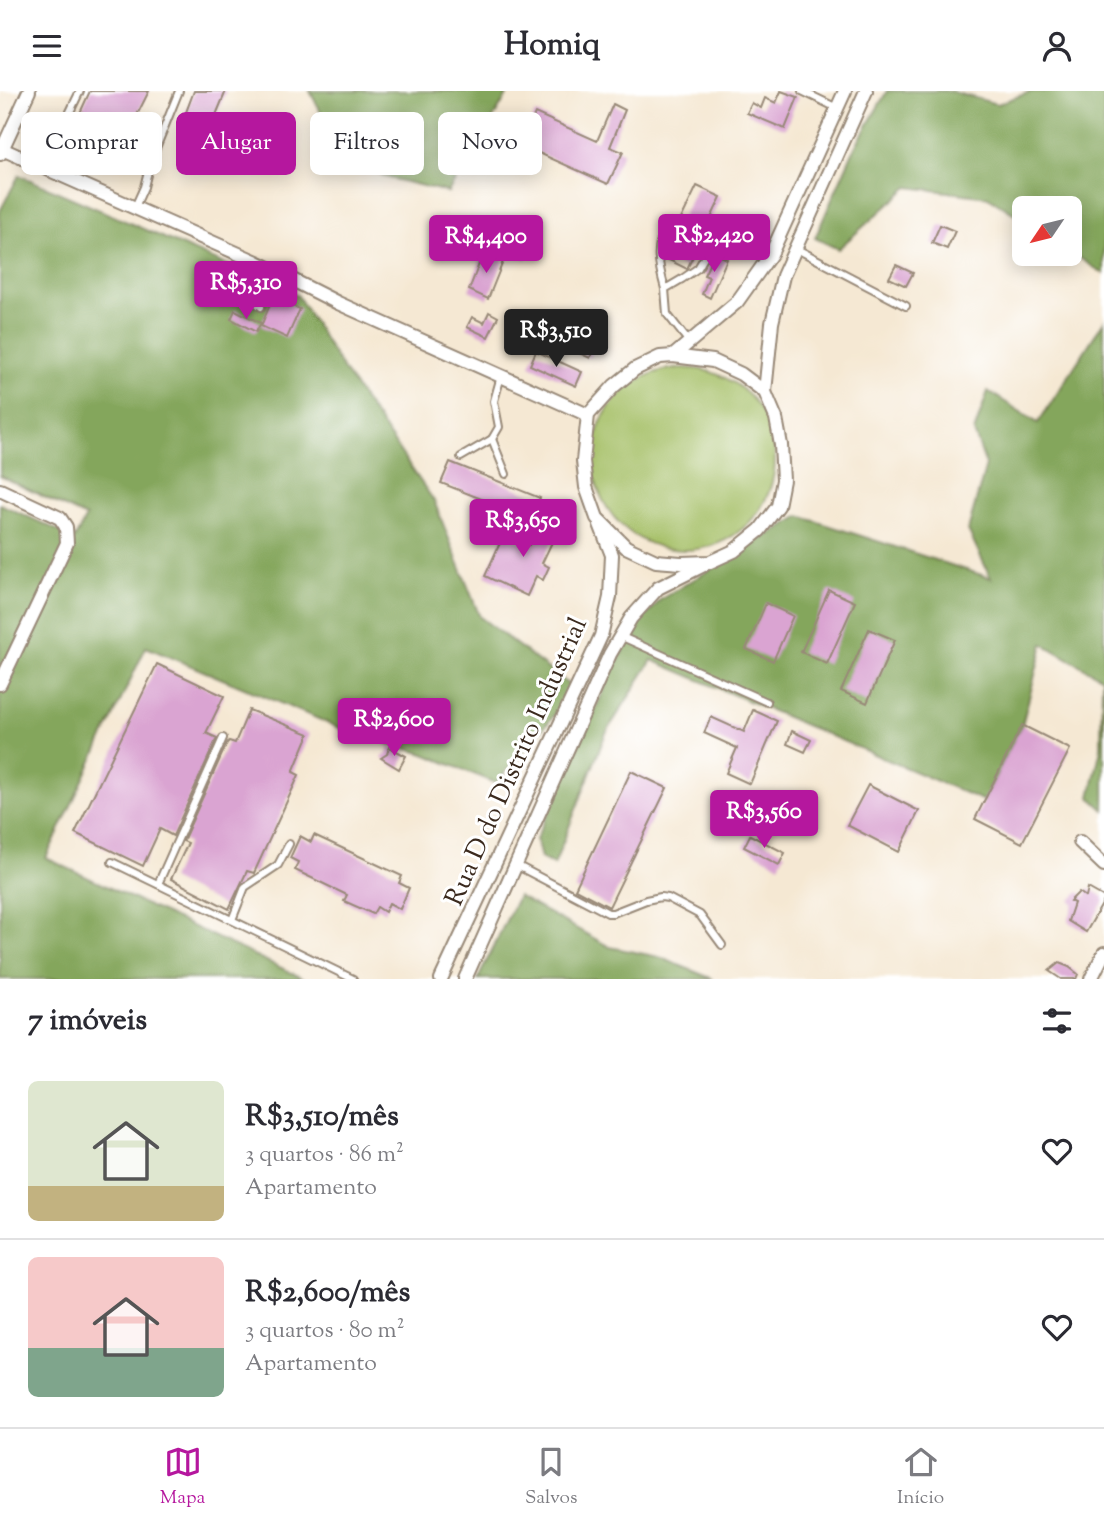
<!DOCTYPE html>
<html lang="pt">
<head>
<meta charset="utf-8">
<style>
	:root { --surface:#fff; --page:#f2f2f3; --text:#2b2b33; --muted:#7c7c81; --line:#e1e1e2; --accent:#b5179e }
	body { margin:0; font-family:"Sorts Mill Goudy",serif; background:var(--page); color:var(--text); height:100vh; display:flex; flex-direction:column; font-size:26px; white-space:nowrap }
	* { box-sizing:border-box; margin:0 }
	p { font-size:23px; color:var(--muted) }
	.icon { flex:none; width:38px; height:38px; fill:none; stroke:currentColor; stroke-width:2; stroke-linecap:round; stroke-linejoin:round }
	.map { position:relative; height:888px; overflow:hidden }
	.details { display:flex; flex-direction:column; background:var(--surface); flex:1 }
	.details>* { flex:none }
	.guide { position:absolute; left:21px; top:21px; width:700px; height:63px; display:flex; gap:14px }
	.needle { width:46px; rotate:235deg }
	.tools { position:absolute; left:1012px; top:105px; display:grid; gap:14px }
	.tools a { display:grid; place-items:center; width:70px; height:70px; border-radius:10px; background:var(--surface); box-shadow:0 4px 18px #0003; font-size:35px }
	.price { position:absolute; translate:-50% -60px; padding:0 16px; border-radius:7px; background:var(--accent); color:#fff; font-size:23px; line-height:46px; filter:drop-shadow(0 2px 4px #0008) }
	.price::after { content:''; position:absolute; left:50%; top:42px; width:21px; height:16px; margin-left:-10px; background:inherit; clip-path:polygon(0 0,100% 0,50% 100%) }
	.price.current { background:#222; color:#fff }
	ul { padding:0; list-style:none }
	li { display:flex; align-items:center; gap:21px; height:175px; padding:0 28px }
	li+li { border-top:2px solid var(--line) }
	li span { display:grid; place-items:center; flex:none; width:196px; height:140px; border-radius:10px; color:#555 }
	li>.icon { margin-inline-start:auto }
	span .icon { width:84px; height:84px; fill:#fffc; stroke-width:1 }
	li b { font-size:30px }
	h2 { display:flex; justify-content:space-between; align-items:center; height:84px; padding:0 28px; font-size:30px }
	.chip { padding:0 24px; border-radius:10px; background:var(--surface); box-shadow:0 4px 18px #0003; font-size:24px; line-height:63px }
	.chip.current { background:var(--accent); color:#fff }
	header { display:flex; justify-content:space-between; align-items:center; height:91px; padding:0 28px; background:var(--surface); font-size:32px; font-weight:700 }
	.tab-bar { display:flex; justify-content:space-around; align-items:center; height:98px; border-top:2px solid var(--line); background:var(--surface); font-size:19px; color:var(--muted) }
	.tab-bar a { display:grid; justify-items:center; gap:4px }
	.tab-bar .current { color:var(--accent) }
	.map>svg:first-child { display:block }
	.green { fill:#a6c067; stroke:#707542; stroke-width:2 }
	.forest { fill:#84a65c; stroke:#60683d; stroke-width:2 }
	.building { fill:#daa4d2 }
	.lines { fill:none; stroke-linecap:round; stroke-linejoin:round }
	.lane-casing { stroke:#988978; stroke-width:10 }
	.street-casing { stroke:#988978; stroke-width:16 }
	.lane { stroke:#fff; stroke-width:6 }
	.street { stroke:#fff; stroke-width:12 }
	.labels { text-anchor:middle; stroke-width:6; stroke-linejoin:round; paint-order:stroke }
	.street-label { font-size:26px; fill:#3b2a1e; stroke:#fff }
</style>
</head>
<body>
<header><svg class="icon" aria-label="menu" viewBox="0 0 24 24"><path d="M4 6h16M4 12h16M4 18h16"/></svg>Homiq<svg class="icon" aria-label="person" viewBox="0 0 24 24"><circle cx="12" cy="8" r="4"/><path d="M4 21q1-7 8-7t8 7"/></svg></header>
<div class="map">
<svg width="1104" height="888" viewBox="0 0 1104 888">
	<rect width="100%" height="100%" fill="#fff"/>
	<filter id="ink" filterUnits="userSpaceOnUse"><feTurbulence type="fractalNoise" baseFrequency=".0143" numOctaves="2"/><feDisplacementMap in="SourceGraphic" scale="14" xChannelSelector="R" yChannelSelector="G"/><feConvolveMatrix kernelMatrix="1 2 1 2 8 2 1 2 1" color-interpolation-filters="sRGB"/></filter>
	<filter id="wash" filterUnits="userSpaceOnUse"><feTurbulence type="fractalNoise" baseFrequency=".00686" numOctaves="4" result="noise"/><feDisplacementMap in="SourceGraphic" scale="28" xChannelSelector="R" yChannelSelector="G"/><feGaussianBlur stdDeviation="1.57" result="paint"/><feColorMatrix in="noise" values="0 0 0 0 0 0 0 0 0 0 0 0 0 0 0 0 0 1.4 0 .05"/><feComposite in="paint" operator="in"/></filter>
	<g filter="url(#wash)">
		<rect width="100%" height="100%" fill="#f5e8d3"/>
		<circle class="green" cx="684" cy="368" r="91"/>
		<g class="forest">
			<polygon points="310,0 508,0 506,6 448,101 385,86 337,54"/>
			<polygon points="887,0 950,0 997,13 1033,0 1104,0 1104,183 1069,160 1069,117 1024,117 1024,129 988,106 908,96 838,158 815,147 855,56"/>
			<polygon points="19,84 298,205 339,272 434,410 480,526 576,599 496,692 424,663 347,640 146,556 46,767 305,888 0,888 0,413 75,447 86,426 0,385 0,120"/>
			<polygon points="1104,230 1104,719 1090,706 1101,657 1102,587 1043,553 1022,634 984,710 652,569 606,642 554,774 541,767 536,748 614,577 638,534 661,508 800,425 991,487 968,439 986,374 974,341 988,300 1038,332"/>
			<polygon points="518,805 610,856 659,866 713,888 478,888"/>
		</g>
		<g id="blocks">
			<g class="building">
				<polygon points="90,0 149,0 121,56 75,33"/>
				<polygon points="194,0 226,0 216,24 222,27 210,54 179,40"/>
				<polygon points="781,0 798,6 785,38 747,22 752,12 761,17 765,7 776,12"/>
				<polygon points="613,13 625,19 610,56 623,61 608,93 521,54 535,22 597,50"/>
				<polygon points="697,95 721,106 687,178 665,167 664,163"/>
				<polygon points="940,134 955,140 947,158 932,152"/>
				<polygon points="512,141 532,147 526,168 506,162"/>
				<polygon points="484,160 504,168 488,208 469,199"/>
				<polygon points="715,162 727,168 710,207 702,203 709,186 704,184"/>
				<polygon points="896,174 913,182 906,195 889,187"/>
				<polygon points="273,206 300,218 287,247 261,235"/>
				<polygon points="235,219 261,232 256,241 231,228"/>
				<polygon points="489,221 498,226 488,246 467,236 472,226 484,232"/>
				<polygon points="572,223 603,237 590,267 559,253"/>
				<polygon points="536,260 582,281 576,295 530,274"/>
				<polygon points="450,371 540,407 531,428 495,413 493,416 484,412 484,409 441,392"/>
				<polygon points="549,427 564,431 556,450 553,449 542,472 549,476 543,489 536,485 527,505 485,485 504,443 529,454 531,450 535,452 542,436 546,437"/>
				<polygon points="829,499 855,511 827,573 801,561"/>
				<polygon points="766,512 793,525 773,570 746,558"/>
				<polygon points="869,538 895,549 867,612 841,600"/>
				<polygon points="157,573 224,605 206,642 217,647 173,745 160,738 143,775 75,742"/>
				<polygon points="249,619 309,643 293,681 299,684 254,782 247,780 229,818 171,788 188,752 183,750 227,652 229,650 235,652"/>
				<polygon points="753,619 777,630 750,693 726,682 737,657 704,642 711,626 744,641"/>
				<polygon points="1022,634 1070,658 1022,752 975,728"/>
				<polygon points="792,640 811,649 805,661 787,653"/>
				<polygon points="389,656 406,665 399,678 381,667 387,663"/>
				<polygon points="631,680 667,697 609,816 575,798"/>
				<polygon points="868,694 919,720 899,761 847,734"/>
				<polygon points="314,744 402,785 399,792 409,797 400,818 389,812 385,821 377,816 373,823 344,810 347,804 295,779 298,771 290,767 300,745 311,751"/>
				<polygon points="750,744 785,762 779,774 744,756"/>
				<polygon points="1088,797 1104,806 1104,810 1086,841 1068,830 1074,812 1070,810 1079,801 1086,806"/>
				<polygon points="1059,872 1069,876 1078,883 1076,888 1061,888 1049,880"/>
			</g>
		</g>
	</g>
	<g filter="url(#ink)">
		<use href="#blocks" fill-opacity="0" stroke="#988978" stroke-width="2"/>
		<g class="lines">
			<defs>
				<g id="lane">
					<polyline points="80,0 67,27 72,43 85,54 150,72"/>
					<polyline points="802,0 837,17"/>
					<polyline points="135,116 144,96 150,72 179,0"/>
					<polyline points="795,157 906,215"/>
					<polyline points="257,171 250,202 256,212 261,216"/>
					<path d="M665,198C658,173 654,155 668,132"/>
					<polyline points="689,251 667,223 665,198 682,188 698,177 717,145"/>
					<polyline points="492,348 506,383"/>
					<polyline points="461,366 492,348 499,336 494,310 501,285"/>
					<polyline points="620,545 767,611"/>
					<polyline points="112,771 353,888"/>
					<polyline points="516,774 608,822 613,822 646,809 661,806 668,807 700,824 722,854"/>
					<polyline points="158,793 223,647"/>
					<polyline points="232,829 245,796 278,774 289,753"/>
				</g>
				<g id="street">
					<polyline points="2,58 257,171 338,212 588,324"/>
					<polyline points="0,63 29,0"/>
					<polygon points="673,265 713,270 741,283 765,301 776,327 781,354 783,389 778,415 760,439 734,460 710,471 681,472 656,470 626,456 597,427 586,396 583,370 588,324 614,295 635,278 660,266"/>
					<polyline points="673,265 737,211 771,163 845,0"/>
					<polyline points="765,301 772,232 783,185 866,0"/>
					<polyline points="0,399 60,427 66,436 67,452 0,593"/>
					<polyline points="1080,751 1104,774"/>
					<polyline points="441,888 601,545 610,506 612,464 600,433"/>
					<polyline points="465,888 610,563 631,527 658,497 704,474"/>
					<polyline points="1091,888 1104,862"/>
				</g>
			</defs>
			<use href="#lane" class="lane-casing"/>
			<use href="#street" class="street-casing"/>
			<use href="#lane" class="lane"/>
			<use href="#street" class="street"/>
		</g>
	</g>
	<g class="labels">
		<g class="street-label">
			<text transform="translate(515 670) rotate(-66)" y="9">Rua D do Distrito Industrial</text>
		</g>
	</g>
</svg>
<div class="tools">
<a><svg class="needle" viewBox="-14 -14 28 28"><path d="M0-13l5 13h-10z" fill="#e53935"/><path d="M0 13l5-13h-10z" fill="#7c7c81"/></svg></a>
</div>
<b class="price" style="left:714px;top:183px">R$2,420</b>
<b class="price" style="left:486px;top:184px">R$4,400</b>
<b class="price" style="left:246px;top:230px">R$5,310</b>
<b class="price current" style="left:556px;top:278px">R$3,510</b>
<b class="price" style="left:523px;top:468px">R$3,650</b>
<b class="price" style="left:394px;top:667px">R$2,600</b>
<b class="price" style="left:764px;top:759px">R$3,560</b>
<div class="guide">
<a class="chip">Comprar</a>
<a class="chip current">Alugar</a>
<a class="chip">Filtros</a>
<a class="chip">Novo</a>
</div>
</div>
<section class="details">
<h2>7 imóveis<svg class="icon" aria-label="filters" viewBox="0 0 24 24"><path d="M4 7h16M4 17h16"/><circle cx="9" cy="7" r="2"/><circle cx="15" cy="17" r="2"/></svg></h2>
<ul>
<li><span style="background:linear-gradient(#dfe7d0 75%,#c2b280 0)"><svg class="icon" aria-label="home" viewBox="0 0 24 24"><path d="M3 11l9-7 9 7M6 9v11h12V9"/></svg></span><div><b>R$3,510/mês</b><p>3 quartos · 86 m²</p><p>Apartamento</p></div><svg class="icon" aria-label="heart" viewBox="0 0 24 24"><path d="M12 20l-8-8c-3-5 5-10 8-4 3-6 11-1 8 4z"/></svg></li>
<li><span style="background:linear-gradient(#f6c9c9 65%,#7fa58c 0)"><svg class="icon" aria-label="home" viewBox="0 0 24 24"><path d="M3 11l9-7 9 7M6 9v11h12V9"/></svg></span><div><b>R$2,600/mês</b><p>3 quartos · 80 m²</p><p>Apartamento</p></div><svg class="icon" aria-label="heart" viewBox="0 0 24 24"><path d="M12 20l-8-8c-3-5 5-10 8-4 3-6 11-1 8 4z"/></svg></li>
</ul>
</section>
<nav class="tab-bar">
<a class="current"><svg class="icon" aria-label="map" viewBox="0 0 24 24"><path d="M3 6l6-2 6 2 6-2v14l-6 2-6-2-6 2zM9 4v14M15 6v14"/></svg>Mapa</a>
<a><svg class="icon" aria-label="saved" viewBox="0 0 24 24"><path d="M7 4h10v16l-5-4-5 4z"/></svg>Salvos</a>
<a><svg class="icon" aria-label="home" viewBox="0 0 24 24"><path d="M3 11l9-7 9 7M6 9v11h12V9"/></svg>Início</a>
</nav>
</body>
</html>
